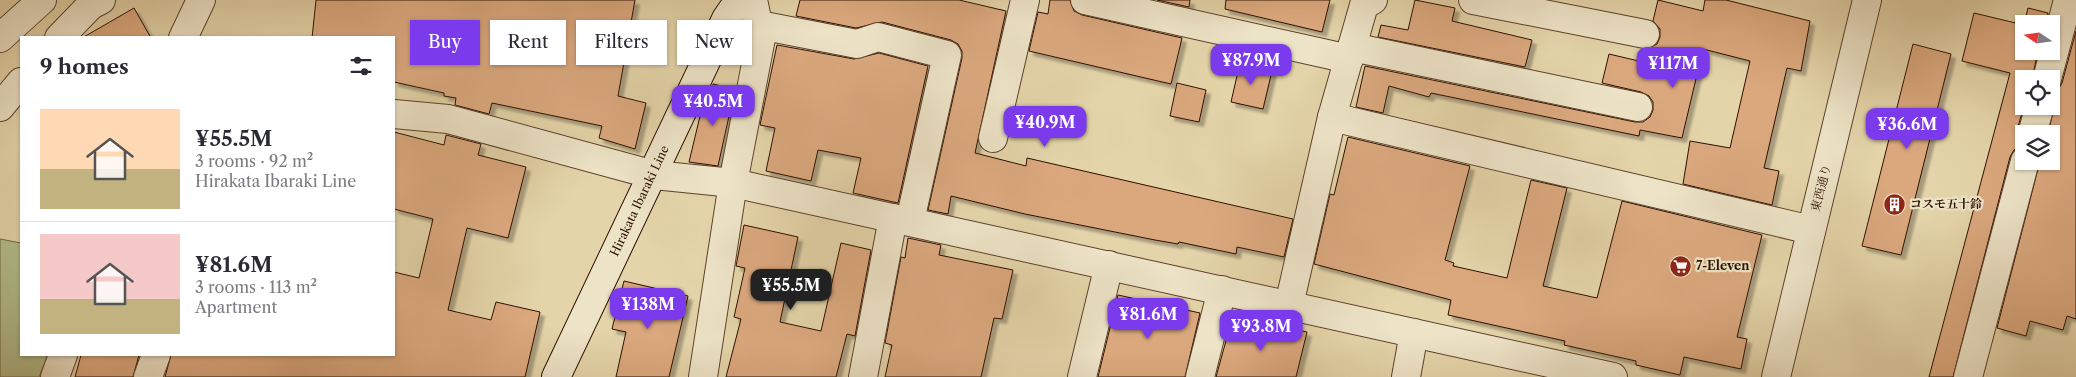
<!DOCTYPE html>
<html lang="en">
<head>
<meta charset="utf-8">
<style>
	:root { --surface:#fff; --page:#f7f7f7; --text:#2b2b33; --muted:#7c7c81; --line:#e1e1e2; --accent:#7c3aed }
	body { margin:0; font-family:"Libre Caslon Text","Noto Serif JP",serif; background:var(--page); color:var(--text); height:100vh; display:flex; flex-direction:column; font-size:19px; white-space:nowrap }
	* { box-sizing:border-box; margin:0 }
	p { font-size:16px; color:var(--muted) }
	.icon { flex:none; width:28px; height:28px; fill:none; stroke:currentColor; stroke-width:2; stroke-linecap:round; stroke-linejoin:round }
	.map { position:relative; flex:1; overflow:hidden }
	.drawer { position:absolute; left:20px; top:36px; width:375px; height:320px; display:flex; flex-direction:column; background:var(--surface); border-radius:0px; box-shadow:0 1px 4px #0004 }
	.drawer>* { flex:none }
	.banner { position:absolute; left:410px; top:20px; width:475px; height:45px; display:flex; gap:10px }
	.needle { width:32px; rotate:283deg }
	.tools { position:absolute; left:2015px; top:15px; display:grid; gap:10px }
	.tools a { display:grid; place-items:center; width:45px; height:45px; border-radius:0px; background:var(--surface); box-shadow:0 1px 4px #0004; font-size:25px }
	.price { position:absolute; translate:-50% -42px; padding:0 11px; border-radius:10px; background:var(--accent); color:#fff; font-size:16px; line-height:32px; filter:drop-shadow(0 1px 2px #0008) }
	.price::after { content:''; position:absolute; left:50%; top:30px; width:15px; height:11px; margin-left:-8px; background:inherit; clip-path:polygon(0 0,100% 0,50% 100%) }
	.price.current { background:#222; color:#fff }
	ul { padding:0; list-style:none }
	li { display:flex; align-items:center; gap:15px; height:125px; padding:0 20px }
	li+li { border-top:1px solid var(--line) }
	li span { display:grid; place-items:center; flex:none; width:140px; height:100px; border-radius:0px; color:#555 }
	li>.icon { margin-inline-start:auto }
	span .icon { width:60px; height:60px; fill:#fffc; stroke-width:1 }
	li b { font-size:21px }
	h2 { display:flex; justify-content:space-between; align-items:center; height:60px; padding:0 20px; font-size:21px }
	.tag { padding:0 18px; border-radius:0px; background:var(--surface); box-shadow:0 1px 4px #0004; font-size:18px; line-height:45px }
	.tag.current { background:var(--accent); color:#fff }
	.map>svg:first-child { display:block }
	.green { fill:#b2bd8a; stroke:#706646 }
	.building { fill:#dba87e; stroke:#2e1001; filter:url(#shadow) }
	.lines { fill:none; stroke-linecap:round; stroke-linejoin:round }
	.minor-casing { stroke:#5c412b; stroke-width:30 }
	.tertiary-casing { stroke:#5c412b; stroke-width:30 }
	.secondary-casing { stroke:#2e1001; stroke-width:30 }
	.minor { stroke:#ede3c7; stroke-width:28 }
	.tertiary { stroke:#ede3c7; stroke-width:28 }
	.secondary { stroke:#ede3c7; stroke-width:28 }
	.labels { text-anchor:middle; stroke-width:4.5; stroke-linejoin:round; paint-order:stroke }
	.street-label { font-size:12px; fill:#2e1001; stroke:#ede3c7 }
	.poi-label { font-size:12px; font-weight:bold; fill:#2e1001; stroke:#ede3c7; text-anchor:start }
</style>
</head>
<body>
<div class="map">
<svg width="2076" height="377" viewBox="0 0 2076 377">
	<defs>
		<filter id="shadow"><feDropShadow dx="4.5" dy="4.5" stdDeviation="1" flood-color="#0004"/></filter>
	</defs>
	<rect width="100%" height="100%" fill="#e4d4a9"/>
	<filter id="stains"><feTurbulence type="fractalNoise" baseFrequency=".004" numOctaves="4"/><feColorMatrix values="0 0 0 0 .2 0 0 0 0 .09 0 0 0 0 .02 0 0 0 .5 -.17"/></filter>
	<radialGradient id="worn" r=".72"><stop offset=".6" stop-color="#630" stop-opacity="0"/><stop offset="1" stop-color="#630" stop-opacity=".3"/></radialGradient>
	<polygon class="green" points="0,239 21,243 21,355 48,355 39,377 0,377"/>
	<g class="building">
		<polygon points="316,0 635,0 618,96 646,103 635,149 599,138 602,126 492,103 489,114 455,105 456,98 444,96 444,93 394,82 394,38 312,38"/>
		<polygon points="800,0 959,0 1006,11 975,153 1026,166 1027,158 1293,219 1284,257 1237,247 1236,254 1179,242 1178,244 1155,240 1025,214 951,196 948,214 928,210 962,58 962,51 958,44 951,40 882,22 856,28 796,16"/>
		<polygon points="1050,0 1070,0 1074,11 1082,15 1182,38 1171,84 1029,51 1038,12 1048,14"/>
		<polygon points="1157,0 1190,0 1189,7"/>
		<polygon points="1226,0 1330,0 1322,32 1225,9"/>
		<polygon points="1415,0 1455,8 1452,21 1532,40 1525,67 1378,37 1381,25 1408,30"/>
		<polygon points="1658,0 1703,11 1705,0 1726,0 1810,21 1801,71 1787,68 1764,168 1779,171 1772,205 1683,184 1690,141 1730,148 1750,61 1703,49 1682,138 1640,130 1639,136 1431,93 1429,97 1389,86 1383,113 1356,107 1365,66 1635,122 1643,122 1650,117 1653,110 1653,102 1649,96 1641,92 1602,83 1609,54 1643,62 1646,49 1657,44 1660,37 1660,29 1653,21"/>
		<polygon points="134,8 151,38 82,38"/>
		<polygon points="2028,8 2048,13 2046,24 2024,24"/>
		<polygon points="1974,13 2024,25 2024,51 2038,51 2032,79 2024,79 2024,106 2017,130 2017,138 2022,146 2014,150 2010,157 1953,377 1929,377 2010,73 1962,61"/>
		<polygon points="2076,31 2076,319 2067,316 2063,330 2030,321 2026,336 1997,328 2040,161 2051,161 2051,134 2048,134 2055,103 2051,94 2058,90 2062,83"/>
		<polygon points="1913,44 1951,54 1901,255 1862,246"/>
		<polygon points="777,45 854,59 879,53 928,66 898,203 853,193 861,158 818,150 811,181 766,171 775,128 760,125"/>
		<polygon points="1240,63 1272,71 1263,109 1231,102"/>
		<polygon points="1177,83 1206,90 1199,122 1170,116"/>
		<polygon points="713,84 735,89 718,166 689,162 701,112 707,114"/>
		<polygon points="394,132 444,145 446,135 481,144 478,155 526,167 508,238 467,228 448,310 491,320 496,302 540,312 525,377 165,377 171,355 394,355 394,272 419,278 433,219 394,209"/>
		<polygon points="1348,137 1470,166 1445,260 1454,263 1453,266 1507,278 1531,180 1567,188 1543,286 1597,298 1622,201 1762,235 1737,337 1747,339 1741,369 1684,357 1680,375 1636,365 1636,361 1564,345 1565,341 1448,315 1451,300 1314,264 1330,194 1334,195"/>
		<polygon points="744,225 798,237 780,322 821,331 841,243 871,250 855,336 847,334 836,377 726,377 741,319 734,317 745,268 736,266"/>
		<polygon points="908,238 941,245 939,255 1013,270 1002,319 994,318 981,377 885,377 892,345 885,343 901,257 905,258"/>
		<polygon points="624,281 688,296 669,377 616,377 626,332 612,329"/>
		<polygon points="1118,295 1200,313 1185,377 1098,377"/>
		<polygon points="1232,319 1279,334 1281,326 1307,332 1296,377 1216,377"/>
		<polygon points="81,355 139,355 133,377 75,377"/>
	</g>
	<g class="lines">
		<defs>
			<g id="minor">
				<polyline points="1085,0 1349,59"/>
				<polyline points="1473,0 1645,34"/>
				<polyline points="759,25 857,44 878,37 947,55 910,221"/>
				<polyline points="0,38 42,0"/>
				<polyline points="59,38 91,5 101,0"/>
				<polyline points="183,38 201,0"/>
				<polyline points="1352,47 1638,107"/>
				<polyline points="2047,79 2068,0"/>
				<polyline points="0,107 21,82"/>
				<polyline points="394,114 448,119 654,175 733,183 1613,377"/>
				<polyline points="1332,117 1811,230"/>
				<polyline points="2032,134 2040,106"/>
				<polyline points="993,138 1025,0"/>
				<polyline points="1289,305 1332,117 1364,5 1373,0"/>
				<polyline points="55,377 63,355"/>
				<polyline points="148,377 156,355"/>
				<polyline points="703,377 733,183 761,38 753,0"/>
				<polyline points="863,377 893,218"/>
				<polyline points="1082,377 1109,265"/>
				<polyline points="1200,377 1222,290"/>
				<polyline points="1406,377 1414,333"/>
				<polyline points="1968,377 2025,161"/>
			</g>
			<polyline id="tertiary" points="1776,377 1867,0"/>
			<g id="secondary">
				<path id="s1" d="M556,377L726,19L739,0"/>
			</g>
		</defs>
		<use href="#minor" class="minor-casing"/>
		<use href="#tertiary" class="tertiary-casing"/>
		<use href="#secondary" class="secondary-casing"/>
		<use href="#minor" class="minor"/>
		<use href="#tertiary" class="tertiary"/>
		<use href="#secondary" class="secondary"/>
	</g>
	<defs>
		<symbol id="building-disc" viewBox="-11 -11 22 22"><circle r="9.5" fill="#8f2418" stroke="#ede3c7"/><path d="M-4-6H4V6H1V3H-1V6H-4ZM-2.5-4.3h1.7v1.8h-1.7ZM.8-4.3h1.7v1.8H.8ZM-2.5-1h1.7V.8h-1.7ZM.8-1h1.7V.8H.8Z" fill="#fff"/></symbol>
		<symbol id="supermarket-disc" viewBox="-11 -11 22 22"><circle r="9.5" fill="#8f2418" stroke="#ede3c7"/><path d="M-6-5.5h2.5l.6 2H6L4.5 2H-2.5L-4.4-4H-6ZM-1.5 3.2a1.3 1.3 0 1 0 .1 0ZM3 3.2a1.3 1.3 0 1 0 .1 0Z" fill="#fff"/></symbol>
	</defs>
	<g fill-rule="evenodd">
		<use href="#building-disc" x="1882" y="192" width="25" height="25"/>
		<use href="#supermarket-disc" x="1668" y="254" width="25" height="25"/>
	</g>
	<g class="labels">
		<g class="street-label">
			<text transform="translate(1821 188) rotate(-76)" y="4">東西通り</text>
			<text dy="4" stroke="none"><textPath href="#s1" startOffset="195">Hirakata Ibaraki Line</textPath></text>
		</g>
		<g class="poi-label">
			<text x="1910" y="208">コスモ五十鈴</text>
			<text x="1696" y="270">7-Eleven</text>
		</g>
	</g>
	<rect width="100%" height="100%" filter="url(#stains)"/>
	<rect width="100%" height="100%" fill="url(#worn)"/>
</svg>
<div class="tools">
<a><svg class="needle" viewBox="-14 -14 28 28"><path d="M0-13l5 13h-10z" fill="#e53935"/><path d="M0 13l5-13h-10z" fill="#7c7c81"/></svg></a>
<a><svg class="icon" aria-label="locate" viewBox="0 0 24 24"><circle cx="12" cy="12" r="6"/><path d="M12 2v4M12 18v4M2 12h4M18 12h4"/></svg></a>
<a><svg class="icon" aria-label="layers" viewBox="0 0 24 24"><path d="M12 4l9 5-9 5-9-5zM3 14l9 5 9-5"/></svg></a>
</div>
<b class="price" style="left:1251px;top:86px">¥87.9M</b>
<b class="price" style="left:1673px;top:89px">¥117M</b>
<b class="price" style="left:713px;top:127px">¥40.5M</b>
<b class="price" style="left:1045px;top:148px">¥40.9M</b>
<b class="price" style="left:1907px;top:150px">¥36.6M</b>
<b class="price current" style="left:791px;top:311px">¥55.5M</b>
<b class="price" style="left:648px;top:330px">¥138M</b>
<b class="price" style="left:1148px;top:340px">¥81.6M</b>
<b class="price" style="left:1261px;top:352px">¥93.8M</b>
<div class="banner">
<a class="tag current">Buy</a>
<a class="tag">Rent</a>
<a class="tag">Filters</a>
<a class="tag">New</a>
</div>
<section class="drawer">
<h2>9 homes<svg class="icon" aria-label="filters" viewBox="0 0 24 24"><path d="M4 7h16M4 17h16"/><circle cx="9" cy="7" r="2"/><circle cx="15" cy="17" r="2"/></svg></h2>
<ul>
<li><span style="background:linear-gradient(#ffd9b3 60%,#c2b280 0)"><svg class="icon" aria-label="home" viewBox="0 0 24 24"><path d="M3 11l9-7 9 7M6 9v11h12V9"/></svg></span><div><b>¥55.5M</b><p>3 rooms · 92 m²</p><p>Hirakata Ibaraki Line</p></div></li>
<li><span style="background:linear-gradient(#f6c9c9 65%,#c2b280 0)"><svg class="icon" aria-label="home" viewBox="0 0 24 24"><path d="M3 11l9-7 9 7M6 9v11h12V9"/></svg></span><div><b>¥81.6M</b><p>3 rooms · 113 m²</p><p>Apartment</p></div></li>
</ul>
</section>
</div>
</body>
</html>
